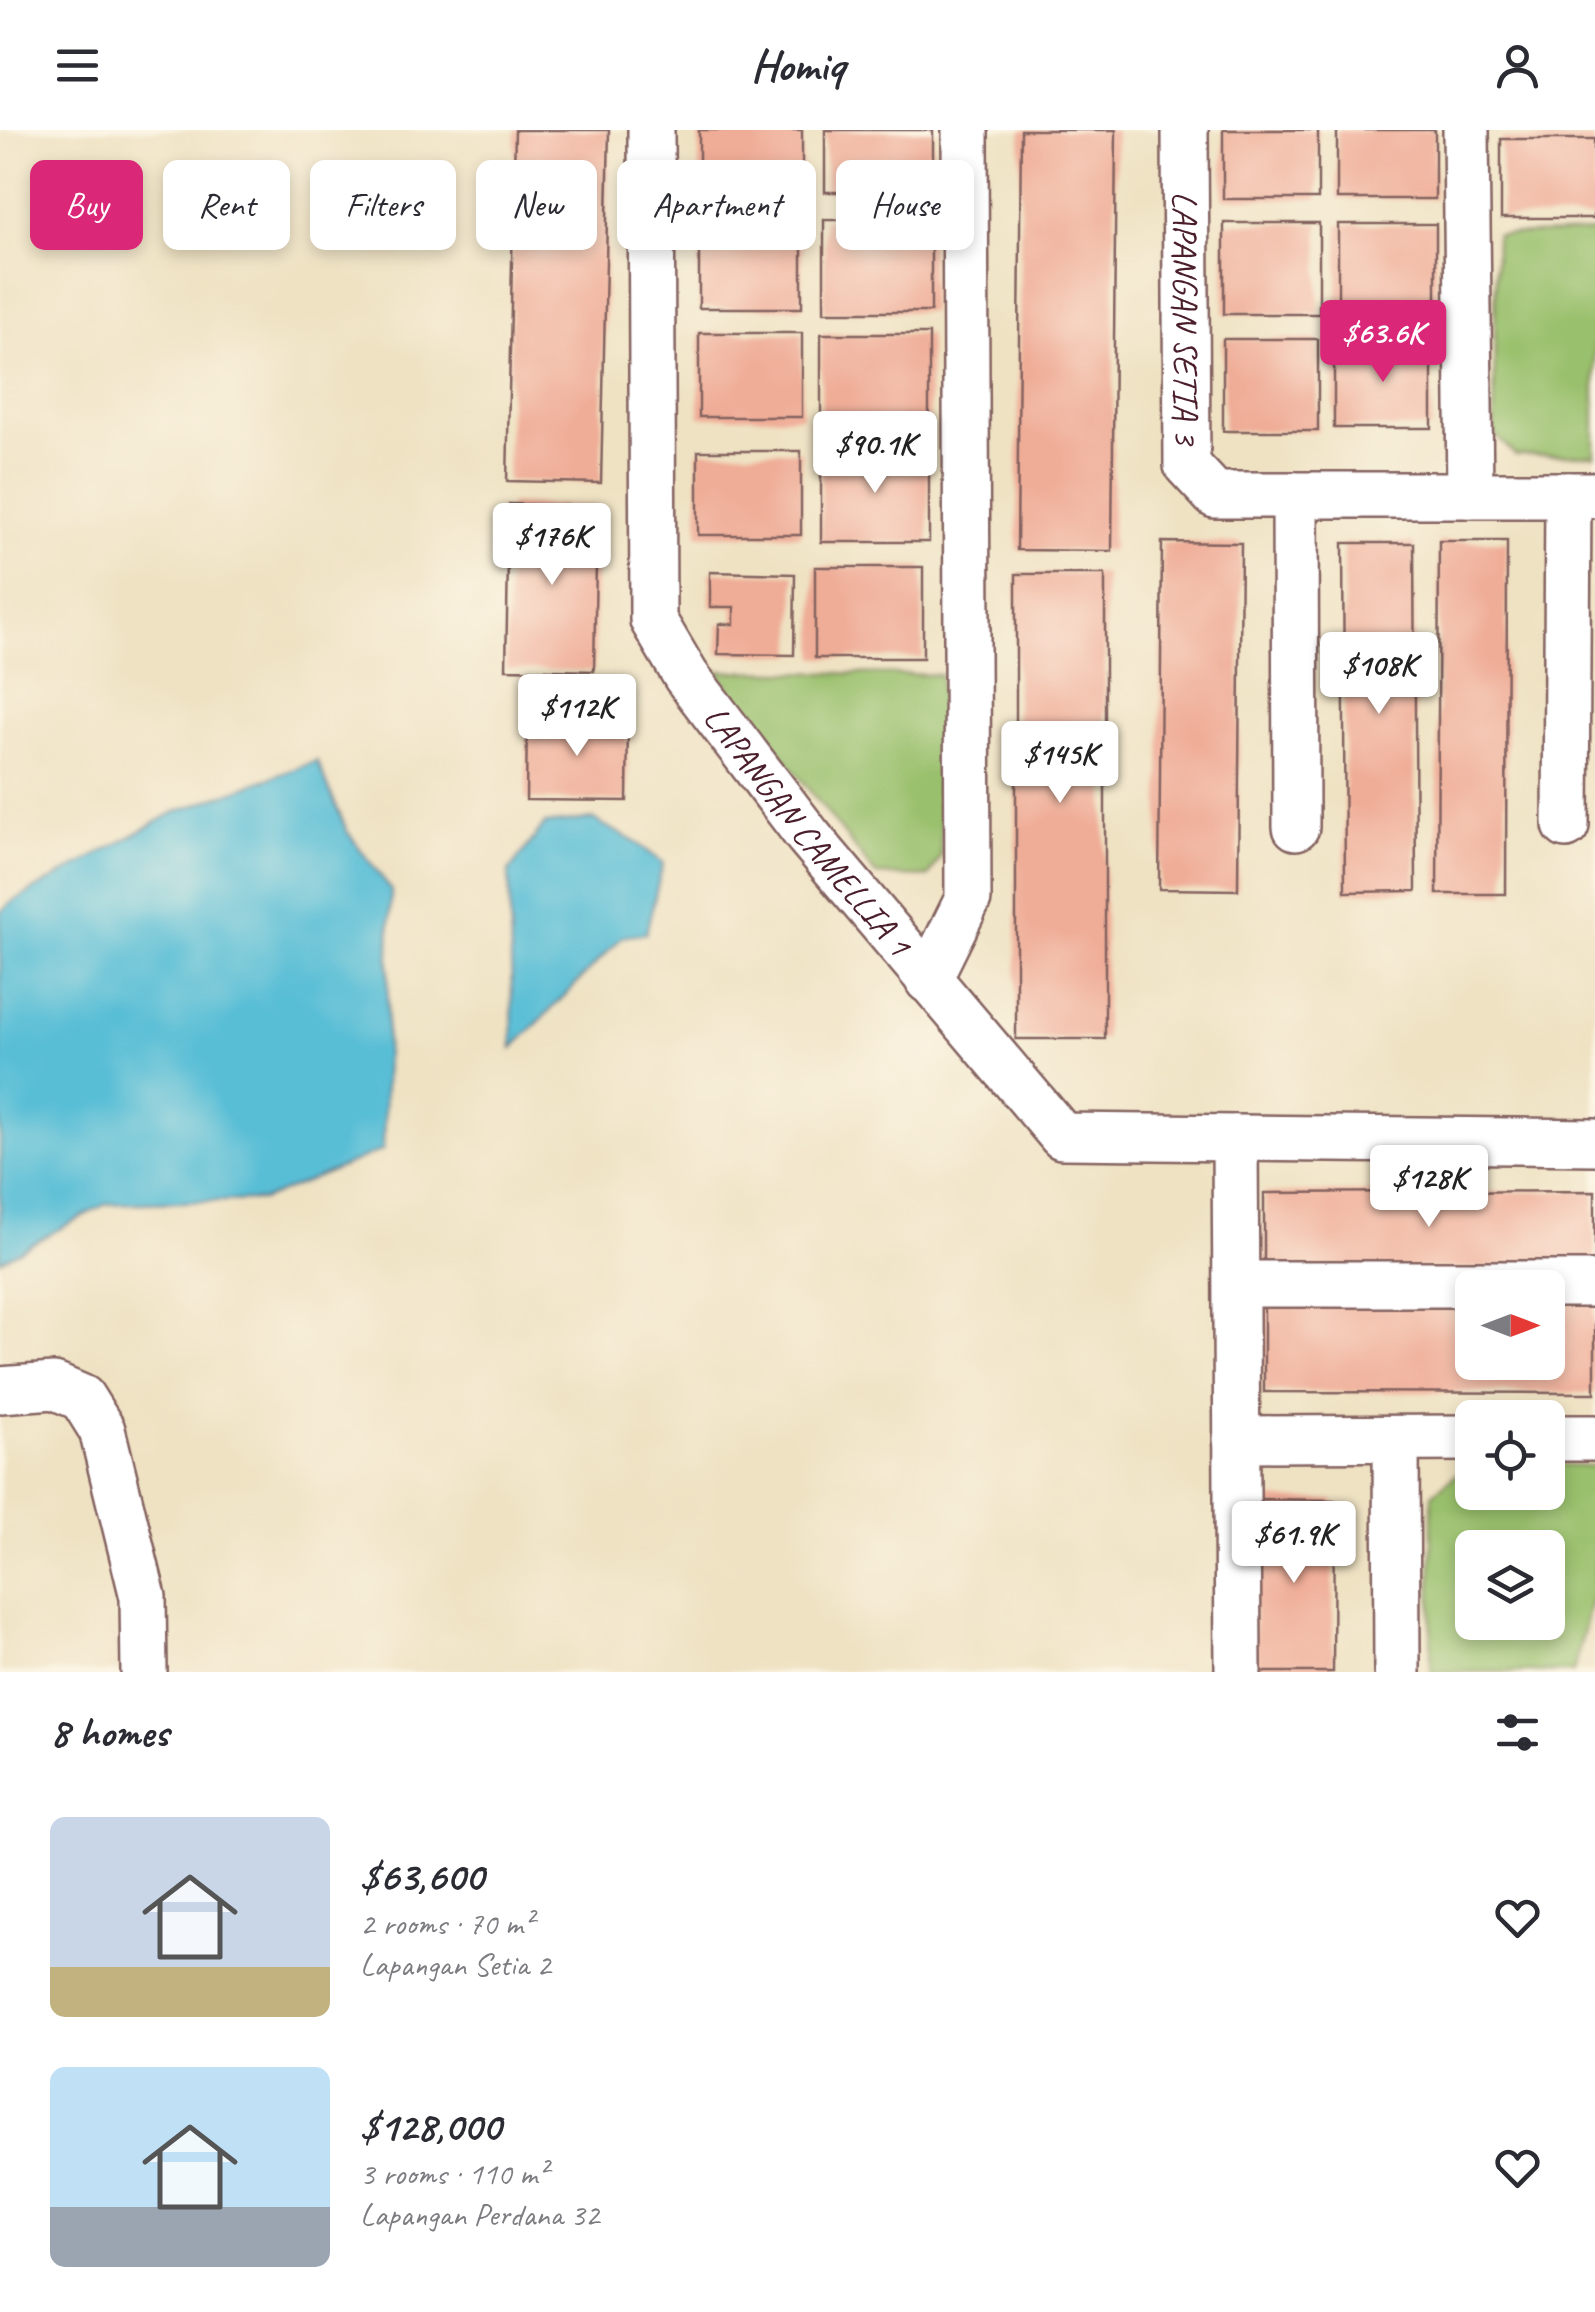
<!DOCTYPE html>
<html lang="en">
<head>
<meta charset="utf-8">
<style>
	:root { --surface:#fff; --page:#f2f2f3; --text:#2b2b33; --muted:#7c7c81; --accent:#db2777 }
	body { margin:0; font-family:Caveat,sans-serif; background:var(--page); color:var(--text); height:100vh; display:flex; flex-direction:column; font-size:38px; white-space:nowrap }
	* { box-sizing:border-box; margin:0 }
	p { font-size:32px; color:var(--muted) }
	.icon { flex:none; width:55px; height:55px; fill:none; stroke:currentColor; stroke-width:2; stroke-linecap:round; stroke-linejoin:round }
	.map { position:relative; height:1542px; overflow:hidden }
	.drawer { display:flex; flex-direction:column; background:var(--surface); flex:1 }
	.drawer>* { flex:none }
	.guide { position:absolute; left:30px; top:30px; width:1000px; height:90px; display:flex; gap:20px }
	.needle { width:65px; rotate:90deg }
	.buttons { position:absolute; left:1455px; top:1140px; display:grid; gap:20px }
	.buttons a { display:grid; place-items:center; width:110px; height:110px; border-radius:15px; background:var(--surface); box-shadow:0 5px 15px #0003; font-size:50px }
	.price { position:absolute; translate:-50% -85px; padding:0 22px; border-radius:10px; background:#fff; color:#222; font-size:32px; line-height:65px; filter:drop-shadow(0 2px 5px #0008) }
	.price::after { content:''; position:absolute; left:50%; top:60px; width:30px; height:22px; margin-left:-15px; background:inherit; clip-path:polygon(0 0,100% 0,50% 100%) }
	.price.selected { background:var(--accent); color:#fff }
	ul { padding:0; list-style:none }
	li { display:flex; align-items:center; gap:30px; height:250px; padding:0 50px }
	li span { display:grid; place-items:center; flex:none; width:280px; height:200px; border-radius:15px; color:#555 }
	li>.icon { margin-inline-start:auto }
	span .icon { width:120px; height:120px; fill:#fffc; stroke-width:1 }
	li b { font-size:42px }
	h2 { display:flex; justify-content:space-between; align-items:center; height:120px; padding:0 50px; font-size:42px }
	.pill { padding:0 35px; border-radius:15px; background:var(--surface); box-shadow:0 5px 15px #0003; font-size:35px; line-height:90px }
	.pill.selected { background:var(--accent); color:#fff }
	header { display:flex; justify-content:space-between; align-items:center; height:130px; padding:0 50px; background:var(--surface); font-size:45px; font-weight:600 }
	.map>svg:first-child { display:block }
	.green { fill:#99c06c; stroke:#72704c; stroke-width:2.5; fill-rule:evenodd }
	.water { fill:#58bed6; stroke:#516e80; stroke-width:2.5 }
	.building { fill:#efac96 }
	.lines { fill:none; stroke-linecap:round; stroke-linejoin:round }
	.minor-casing { stroke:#846360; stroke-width:50 }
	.minor { stroke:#fff; stroke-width:45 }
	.labels { text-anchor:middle; stroke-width:8; stroke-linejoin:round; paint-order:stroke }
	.street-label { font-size:35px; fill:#4a1f2b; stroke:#fcf5e5 }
</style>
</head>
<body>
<header><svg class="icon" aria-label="menu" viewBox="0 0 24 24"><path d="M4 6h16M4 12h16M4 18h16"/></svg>Homiq<svg class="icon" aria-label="person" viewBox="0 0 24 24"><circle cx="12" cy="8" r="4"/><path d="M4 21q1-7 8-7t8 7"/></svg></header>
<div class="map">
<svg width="1595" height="1542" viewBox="0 0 1595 1542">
	<rect width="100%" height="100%" fill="#fcf5e5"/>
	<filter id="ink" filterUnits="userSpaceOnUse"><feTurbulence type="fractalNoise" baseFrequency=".01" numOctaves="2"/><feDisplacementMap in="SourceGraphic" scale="20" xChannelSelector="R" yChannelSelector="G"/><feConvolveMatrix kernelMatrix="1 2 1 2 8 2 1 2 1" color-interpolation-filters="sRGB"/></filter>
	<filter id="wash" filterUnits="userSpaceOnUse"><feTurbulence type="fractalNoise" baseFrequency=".0048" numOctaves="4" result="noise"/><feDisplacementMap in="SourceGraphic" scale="40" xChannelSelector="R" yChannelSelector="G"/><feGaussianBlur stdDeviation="2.25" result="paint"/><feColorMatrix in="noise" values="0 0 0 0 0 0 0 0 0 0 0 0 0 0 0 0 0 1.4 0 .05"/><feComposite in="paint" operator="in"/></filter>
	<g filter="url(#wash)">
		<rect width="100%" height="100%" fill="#efe2c3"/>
		<g class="green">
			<polygon points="1595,102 1595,325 1515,325 1494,304 1496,105"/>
			<polygon points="716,541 941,545 941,726 928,747 876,745"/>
			<path d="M1472,1332V1362H1548V1334L1595,1336V1458L1573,1542H1431L1432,1364ZM1472,1418H1548V1492H1472Z"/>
		</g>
		<g class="water">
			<polygon points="317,631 347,701 391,760 383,1020 262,1070 106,1074 0,1131 0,782 12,772 173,683"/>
			<polygon points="593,689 637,713 663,733 646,803 622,807 513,918 509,741 545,694"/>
		</g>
		<g id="blocks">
			<g class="building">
				<polygon points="515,0 609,0 601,353 507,351"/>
				<rect x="699" y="0" width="103" height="60"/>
				<rect x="825" y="0" width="108" height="62"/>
				<polygon points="1021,0 1116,0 1112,421 1017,420"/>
				<rect x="1223" y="0" width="95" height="69"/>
				<rect x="1337" y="0" width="98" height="69"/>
				<rect x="1501" y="9" width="93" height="79"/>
				<rect x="824" y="90" width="107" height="92"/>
				<rect x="1224" y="93" width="95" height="91"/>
				<rect x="699" y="94" width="103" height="84"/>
				<rect x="1338" y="94" width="98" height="86"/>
				<rect x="699" y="203" width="103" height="84"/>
				<rect x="821" y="204" width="108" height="91"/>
				<rect x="1223" y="209" width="95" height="92"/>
				<rect x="1334" y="212" width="98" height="86"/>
				<rect x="821" y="320" width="108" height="92"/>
				<rect x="698" y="321" width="103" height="84"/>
				<polygon points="509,374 597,376 594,541 506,539"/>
				<polygon points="1439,411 1507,411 1506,764 1437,764"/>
				<polygon points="1162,412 1241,413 1238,760 1159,759"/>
				<polygon points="1343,413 1414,413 1416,761 1345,762"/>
				<rect x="815" y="437" width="108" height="91"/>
				<polygon points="710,442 795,444 794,525 718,524 719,494 734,494 734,477 710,477"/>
				<rect x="1016" y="444" width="89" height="465"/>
				<polygon points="527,587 628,588 627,671 526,670"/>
				<polygon points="1595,1061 1595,1138 1264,1140 1264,1063"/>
				<polygon points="1264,1167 1472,1168 1472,1232 1548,1232 1548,1168 1595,1169 1595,1263 1264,1262"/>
				<polygon points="1254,1369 1334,1370 1333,1542 1254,1542"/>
			</g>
		</g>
	</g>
	<g filter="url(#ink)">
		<use href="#blocks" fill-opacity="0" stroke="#846360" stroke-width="2.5"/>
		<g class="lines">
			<defs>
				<g id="minor">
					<path id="s1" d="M651,0L653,490L686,546L808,706L1062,1006L1595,1012"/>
					<path id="s2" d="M1185,0L1187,335L1215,365H1595"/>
					<polyline points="1466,0 1470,365"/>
					<polyline points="1295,365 1296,697"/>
					<polyline points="1566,695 1568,365"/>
					<polyline points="928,850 968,769 965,0"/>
					<polyline points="1235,1008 1238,1542"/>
					<polyline points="1237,1154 1595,1154"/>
					<polyline points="0,1260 54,1256 82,1268 102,1300 143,1467 144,1542"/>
					<polyline points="1548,1308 1595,1308"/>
					<polyline points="1236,1309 1472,1308"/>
					<polyline points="1396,1309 1397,1542"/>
				</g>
			</defs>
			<use href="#minor" class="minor-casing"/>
			<use href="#minor" class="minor"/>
		</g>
	</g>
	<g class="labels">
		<g class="street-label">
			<text dy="12" stroke="none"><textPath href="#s2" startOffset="188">LAPANGAN SETIA 3</textPath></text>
			<text dy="12" stroke="none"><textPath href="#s1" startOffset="752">LAPANGAN CAMELLIA 1</textPath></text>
		</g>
	</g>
</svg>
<div class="buttons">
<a><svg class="needle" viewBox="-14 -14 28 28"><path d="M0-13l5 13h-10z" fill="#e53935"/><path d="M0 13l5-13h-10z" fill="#7c7c81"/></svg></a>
<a><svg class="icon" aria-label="locate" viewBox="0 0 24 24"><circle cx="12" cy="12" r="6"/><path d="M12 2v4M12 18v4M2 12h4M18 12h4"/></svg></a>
<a><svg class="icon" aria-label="layers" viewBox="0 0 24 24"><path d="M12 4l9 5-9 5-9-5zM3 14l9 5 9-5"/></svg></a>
</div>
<b class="price selected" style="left:1383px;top:255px">$63.6K</b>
<b class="price" style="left:875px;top:366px">$90.1K</b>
<b class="price" style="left:552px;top:458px">$176K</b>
<b class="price" style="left:1379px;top:587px">$108K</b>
<b class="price" style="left:577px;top:629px">$112K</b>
<b class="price" style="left:1060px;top:676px">$145K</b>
<b class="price" style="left:1429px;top:1100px">$128K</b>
<b class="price" style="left:1294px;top:1456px">$61.9K</b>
<div class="guide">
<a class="pill selected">Buy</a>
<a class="pill">Rent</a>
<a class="pill">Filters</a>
<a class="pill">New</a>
<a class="pill">Apartment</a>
<a class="pill">House</a>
</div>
</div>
<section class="drawer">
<h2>8 homes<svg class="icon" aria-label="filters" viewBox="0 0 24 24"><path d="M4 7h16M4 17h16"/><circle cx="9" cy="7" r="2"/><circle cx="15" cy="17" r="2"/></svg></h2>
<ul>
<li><span style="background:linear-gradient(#c9d6e8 75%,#c2b280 0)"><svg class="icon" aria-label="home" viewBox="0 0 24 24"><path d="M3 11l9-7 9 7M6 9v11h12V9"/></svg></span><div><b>$63,600</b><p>2 rooms · 70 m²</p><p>Lapangan Setia 2</p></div><svg class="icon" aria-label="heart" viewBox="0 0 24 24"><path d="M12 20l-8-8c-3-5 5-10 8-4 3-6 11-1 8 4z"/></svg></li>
<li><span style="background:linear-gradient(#bfe0f5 70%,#9aa5b1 0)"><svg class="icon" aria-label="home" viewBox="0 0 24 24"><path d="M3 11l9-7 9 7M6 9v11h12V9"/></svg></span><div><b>$128,000</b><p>3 rooms · 110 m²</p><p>Lapangan Perdana 32</p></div><svg class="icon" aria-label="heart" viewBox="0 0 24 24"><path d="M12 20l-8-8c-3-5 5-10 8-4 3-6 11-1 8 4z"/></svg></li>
</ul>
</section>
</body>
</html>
